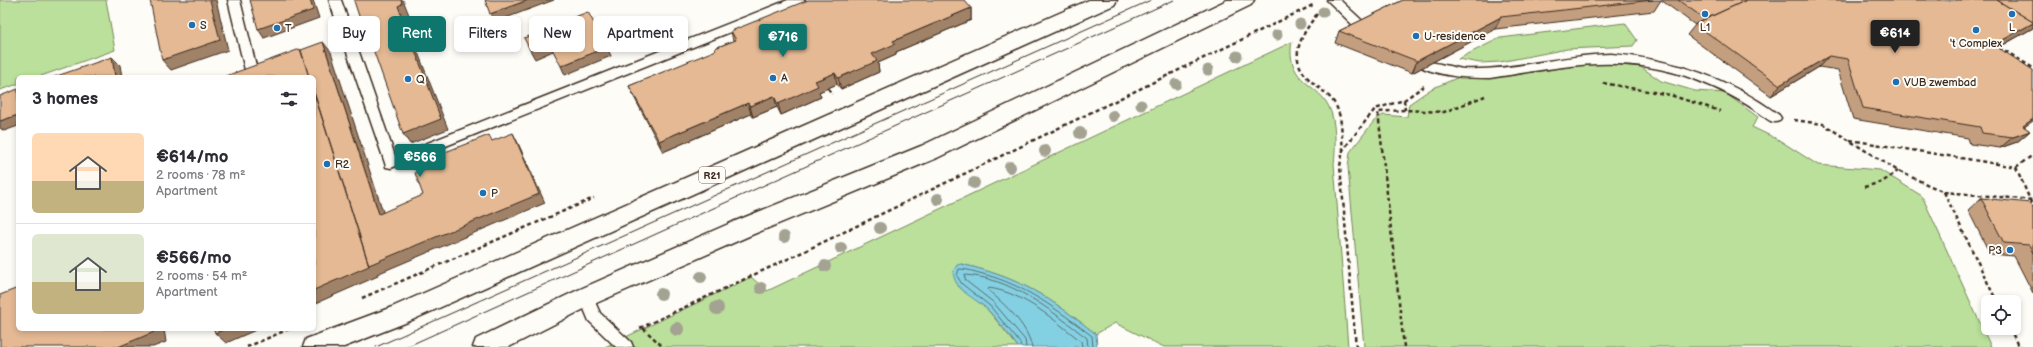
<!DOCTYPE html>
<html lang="en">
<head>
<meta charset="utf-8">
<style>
	:root { --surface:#fff; --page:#f7f7f7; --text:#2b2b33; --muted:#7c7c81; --line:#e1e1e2; --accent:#0f766e }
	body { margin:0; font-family:"Balsamiq Sans",sans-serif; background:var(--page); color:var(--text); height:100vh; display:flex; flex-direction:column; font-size:15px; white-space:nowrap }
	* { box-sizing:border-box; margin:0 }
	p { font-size:13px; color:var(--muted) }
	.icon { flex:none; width:22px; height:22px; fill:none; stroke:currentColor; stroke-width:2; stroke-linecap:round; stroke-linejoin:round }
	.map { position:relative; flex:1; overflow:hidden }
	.side { position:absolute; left:16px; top:75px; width:300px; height:256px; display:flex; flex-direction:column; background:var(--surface); border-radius:6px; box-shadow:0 2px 6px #0003 }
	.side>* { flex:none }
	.banner { position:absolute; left:328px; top:16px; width:380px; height:36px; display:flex; gap:8px }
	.buttons { position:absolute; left:1981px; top:295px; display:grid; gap:8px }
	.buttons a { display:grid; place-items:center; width:40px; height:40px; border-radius:6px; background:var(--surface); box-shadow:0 2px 6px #0003; font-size:20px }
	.price { position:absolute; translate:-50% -34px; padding:0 9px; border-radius:4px; background:var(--accent); color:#fff; font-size:13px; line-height:26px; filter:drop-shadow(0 1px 2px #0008) }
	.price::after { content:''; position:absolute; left:50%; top:24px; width:12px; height:9px; margin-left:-6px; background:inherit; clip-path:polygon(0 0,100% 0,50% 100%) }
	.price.current { background:#222; color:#fff }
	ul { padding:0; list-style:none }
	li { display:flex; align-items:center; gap:12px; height:100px; padding:0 16px }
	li+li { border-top:1px solid var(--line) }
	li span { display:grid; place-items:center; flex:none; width:112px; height:80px; border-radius:6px; color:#555 }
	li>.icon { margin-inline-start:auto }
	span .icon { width:48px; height:48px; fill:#fffc; stroke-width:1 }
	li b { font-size:17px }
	h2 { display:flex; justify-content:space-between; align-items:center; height:48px; padding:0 16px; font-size:17px }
	.chip { padding:0 14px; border-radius:6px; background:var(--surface); box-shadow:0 2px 6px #0003; font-size:14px; line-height:36px }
	.chip.current { background:var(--accent); color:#fff }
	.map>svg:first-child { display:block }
	.green { fill:#bae09b; stroke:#7a855c }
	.water { fill:#84d0e3; stroke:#678e94 }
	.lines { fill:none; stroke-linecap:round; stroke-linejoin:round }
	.shore { stroke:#586c6d; stroke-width:1 }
	.service-casing { stroke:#3b2a1e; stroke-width:3 }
	.primary-casing { stroke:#3b2a1e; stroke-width:3 }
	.path { stroke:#3b2a1e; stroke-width:2.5; stroke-dasharray:4 3; stroke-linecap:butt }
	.service { fill:#fdfcf7; fill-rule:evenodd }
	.primary { fill:#fdfcf7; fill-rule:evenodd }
	.tram { stroke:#3b2a1e; stroke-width:1 }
	.tree { fill:#a4a291 }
	.wall { fill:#c49f7f; stroke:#3b2a1e }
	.shaded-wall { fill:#a08268; stroke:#3b2a1e }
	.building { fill:#e4b994; stroke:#3b2a1e }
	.poi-dot { fill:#1f6fb2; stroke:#fdfcf7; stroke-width:1.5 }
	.labels { text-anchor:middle; stroke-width:4; stroke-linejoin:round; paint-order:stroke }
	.shield { fill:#fdfcf7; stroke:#75695f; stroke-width:1 }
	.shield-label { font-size:10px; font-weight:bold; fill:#3b2a1e }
	.poi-label { font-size:11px; fill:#3b2a1e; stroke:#fdfcf7; text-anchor:start }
</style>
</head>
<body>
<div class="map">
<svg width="2033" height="347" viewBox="0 0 2033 347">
	<rect width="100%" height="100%" fill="#fdfcf7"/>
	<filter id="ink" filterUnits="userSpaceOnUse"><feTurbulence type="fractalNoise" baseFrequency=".025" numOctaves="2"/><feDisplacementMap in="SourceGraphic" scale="8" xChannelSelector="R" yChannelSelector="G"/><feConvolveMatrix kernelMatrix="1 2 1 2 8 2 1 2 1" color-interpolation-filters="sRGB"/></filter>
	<g filter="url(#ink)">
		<g class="green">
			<polygon points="0,0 106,0 115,50 38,77 18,77 18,84 0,90"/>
			<polygon points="1625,23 1637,40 1633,46 1567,49 1500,62 1480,63 1458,59 1500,38"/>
			<path d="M1292,42C1291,45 1291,49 1291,54C1293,84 1319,85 1329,107C1336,121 1336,148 1334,164L1348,347H1164L1115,323L1096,334C1049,297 1021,278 961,264L958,286L987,309L1018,347H605L751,277L767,291Z"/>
			<polygon points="1590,64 1610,64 1641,67 1661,81 1695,91 1725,93 1758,117 1752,127 1779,140 1818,165 1880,170 1922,196 1991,347 1364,347 1348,167 1350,152 1374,121 1383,115 1407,117 1409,104 1431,89 1459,77 1493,78"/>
		</g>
		<path class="water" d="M961,264C1021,278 1049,297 1096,334L1097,347H1018C1009,334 999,322 988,310C975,297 955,292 953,272L957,265Z"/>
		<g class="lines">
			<g class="shore">
				<path d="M1021,347L1020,343L990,306L962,284L957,276L959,269C968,269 975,272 983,274C1025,285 1058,310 1092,336L1093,347"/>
				<path d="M1026,347L1025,340L993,302L966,281L964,275C1010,277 1052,311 1087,338L1088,347"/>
				<path d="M1032,347C1027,324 1005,305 988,290L989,288C1024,293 1054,320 1081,341L1082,347"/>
			</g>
			<defs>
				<g id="service">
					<polygon points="228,0 240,0 257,70 255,73 247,73 245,70"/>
					<polygon points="329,0 341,0 395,156 788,0 805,0 803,3 391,168 386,167 385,163"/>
					<polygon points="1327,0 1340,0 1368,26 1370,29 1368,32 1360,32"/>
					<path d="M1611,54C1673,59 1729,78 1779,115L1781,118L1779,121C1772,124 1767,119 1761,114C1740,99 1718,88 1694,79C1619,52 1565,67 1490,78C1467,78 1445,77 1423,68L1421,65L1423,62C1429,60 1454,68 1464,69C1513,71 1562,55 1611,54Z"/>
					<polygon points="586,291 591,293 600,313 631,342 633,347 616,347 589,321 579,297 581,293"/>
				</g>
				<g id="primary">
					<polygon points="1089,0 1117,0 1114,5 410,321 344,347 303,347 306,339 392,307"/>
					<polygon points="1227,0 1254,0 1251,5 937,158 749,236 594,304 509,347 473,347 476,339 578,290 733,222 921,146"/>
				</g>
			</defs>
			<use href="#service" class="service-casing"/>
			<use href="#primary" class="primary-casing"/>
			<g class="path">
				<path d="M1317,14C1301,36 1286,59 1311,81C1319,89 1329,94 1335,104C1343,118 1341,134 1343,149"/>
				<polyline points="1999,47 2033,68"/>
				<polyline points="1603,83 1670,95 1720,111"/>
				<polyline points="828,88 832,94"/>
				<polyline points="1404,100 1405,110"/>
				<polyline points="1794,120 1823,124 1898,171 1944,192 2033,200"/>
				<polyline points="1850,140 2016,167 2033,155"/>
				<polyline points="2016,167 2033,207"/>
				<polyline points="1864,187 1882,182 1898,171"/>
				<polyline points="1944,192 1997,302"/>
				<polyline points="362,298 594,198"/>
				<polyline points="640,328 807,250 1313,5"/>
				<polyline points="643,328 663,347"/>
				<polyline points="2010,328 2017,344 2021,347"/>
				<polyline points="247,347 289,329"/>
				<polyline points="1356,347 1340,166 1343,150 1375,109 1404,100 1424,86"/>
				<polyline points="1404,347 1378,112 1405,110 1444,112 1485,96"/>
			</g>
			<use href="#service" class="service"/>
			<use href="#primary" class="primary"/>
			<g class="tram">
				<polyline points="376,347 1151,0"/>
				<polyline points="406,347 1174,0"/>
			</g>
		</g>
		<g class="tree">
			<circle cx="1323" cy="12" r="5.5"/>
			<circle cx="1300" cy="24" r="5.5"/>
			<circle cx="1277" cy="35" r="5.5"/>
			<circle cx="1237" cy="56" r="5.5"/>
			<circle cx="1208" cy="70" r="5.5"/>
			<circle cx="1176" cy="84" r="5.5"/>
			<circle cx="1141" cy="105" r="5.5"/>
			<circle cx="1113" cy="116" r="6"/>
			<circle cx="1080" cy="133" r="6"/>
			<circle cx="1045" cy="151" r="6"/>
			<circle cx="1010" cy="167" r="6"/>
			<circle cx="974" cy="183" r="6"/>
			<circle cx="938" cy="199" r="6"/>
			<circle cx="880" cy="228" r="6"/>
			<circle cx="784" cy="237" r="6"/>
			<circle cx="841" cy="248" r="6"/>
			<circle cx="825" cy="266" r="6"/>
			<circle cx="701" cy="277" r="6"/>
			<circle cx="761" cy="288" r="6"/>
			<circle cx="661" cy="294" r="6"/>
			<circle cx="717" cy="308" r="7"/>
			<circle cx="677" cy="329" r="7"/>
		</g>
		<g class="wall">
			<polygon points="1403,0 2033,0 2033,28 1998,48 2024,127 2030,131 2017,142 2000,148 1970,144 1968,138 1853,119 1838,70 1819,67 1771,96 1687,35 1695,25 1661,0 1654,11 1495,29 1412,73 1335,43 1339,31"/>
			<polygon points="971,8 971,20 896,52 896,55 878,63 879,72 841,89 837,84 819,92 821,97 781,115 777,107 753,117 751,114 663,152 634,97 629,86 716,51 715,48 733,41 731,31"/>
			<polygon points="1981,198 2033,208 2033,293 2014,256 1990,254 1968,210"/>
		</g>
		<g class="shaded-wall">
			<polygon points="210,0 216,0 228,50 171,70 162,60"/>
			<polygon points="310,0 313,0 319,18 264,38 258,29"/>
			<polygon points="401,0 403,0 409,15 404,17 448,129 410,144 403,134 398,6"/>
			<polygon points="528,0 554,0 495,22 490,14"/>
			<polygon points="971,8 971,20 896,52 896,55 878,63 879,72 841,89 838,78 872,54 893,41"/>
			<polygon points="1501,17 1495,29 1412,73 1417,61"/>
			<polygon points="2033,23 2033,28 1983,56 1994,45"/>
			<polygon points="323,42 331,52 387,224 379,214"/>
			<polygon points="549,43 553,51 535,59 530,50"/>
			<polygon points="607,47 611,56 565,75 561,66"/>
			<polygon points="1829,56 1819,67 1771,96 1780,85"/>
			<polygon points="112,57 120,65 122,77 115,77"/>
			<polygon points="835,73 837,84 819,92 821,97 781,115 778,104 815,81"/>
			<polygon points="314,93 373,263 513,133 518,143 545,203 377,274 378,276 314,304"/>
			<polygon points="774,96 777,107 753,117 750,106"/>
			<polygon points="748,103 751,114 663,152 659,141"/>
			<polygon points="18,115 18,126 4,131 0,128 0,121"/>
			<polygon points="2033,119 2033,121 2010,137 2023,126"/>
			<polygon points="2030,131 2017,142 2000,148 2013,137"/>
			<polygon points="153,329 164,329 166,342 153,347 118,347"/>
			<polygon points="225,329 258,329 226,343 215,333"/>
		</g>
		<g class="building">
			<polygon points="150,0 210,0 220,40 162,60"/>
			<polygon points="250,0 310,0 313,10 258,29"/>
			<polygon points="356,0 401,0 402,4 398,6 441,119 403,134 362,18 360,19 354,1"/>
			<polygon points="485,0 528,0 490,14"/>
			<polygon points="808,0 964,0 971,8 893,41 895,44 872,54 877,61 838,78 835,73 815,81 818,86 778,104 774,96 750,106 748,103 659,141 629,86 716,50 715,48 736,40 731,31"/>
			<polygon points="1403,0 1653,0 1501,17 1417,61 1339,31"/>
			<polygon points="1678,0 1747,0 1705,19"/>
			<polygon points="1747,0 1997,0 2033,22 2033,23 1994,45 2033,70 2033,119 2023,126 2030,131 2013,137 1982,133 1980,127 1863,108 1848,59 1829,56 1780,85 1695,24"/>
			<polygon points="1997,0 2033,0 2033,22"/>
			<polygon points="588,12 607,47 561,66 549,43 530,50 524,38 543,31 542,29"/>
			<polygon points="323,42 379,214 423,195 415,173 438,163 435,156 489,135 492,141 513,133 539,194 369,265 314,92 314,77 309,77 301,50"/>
			<polygon points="300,49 309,77 223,77"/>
			<polygon points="112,57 115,77 54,77"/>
			<polygon points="18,89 18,115 0,121 0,96"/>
			<polygon points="314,93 369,266 314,290"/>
			<polygon points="1981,198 2030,203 2033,208 2033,253 2029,245 2004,243"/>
			<polygon points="18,288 18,329 153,329 154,332 118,347 0,347 0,295"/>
			<polygon points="214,329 225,329 215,333"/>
		</g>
	</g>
	<g class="poi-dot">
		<circle cx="1705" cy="14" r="4"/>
		<circle cx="2012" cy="14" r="4"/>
		<circle cx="192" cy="25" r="4"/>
		<circle cx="277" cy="28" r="4"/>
		<circle cx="1976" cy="30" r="4"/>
		<circle cx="1416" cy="36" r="4"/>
		<circle cx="773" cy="78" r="4"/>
		<circle cx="408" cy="79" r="4"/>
		<circle cx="1896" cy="82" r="4"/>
		<circle cx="327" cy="164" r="4"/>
		<circle cx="483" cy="193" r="4"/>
		<circle cx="2010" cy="250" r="4"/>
	</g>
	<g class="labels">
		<rect class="shield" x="699" y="167" width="26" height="16" rx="3"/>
		<g class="shield-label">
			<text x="712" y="179">R21</text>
		</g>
		<g class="poi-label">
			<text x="200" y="29">S</text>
			<text x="1705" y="31" text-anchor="middle">L1</text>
			<text x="2012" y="31" text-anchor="middle">L</text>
			<text x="285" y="32">T</text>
			<text x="1424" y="40">U-residence</text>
			<text x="1976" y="47" text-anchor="middle">'t Complex</text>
			<text x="781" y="82">A</text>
			<text x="416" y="83">Q</text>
			<text x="1904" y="86">VUB zwembad</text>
			<text x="335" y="168">R2</text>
			<text x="491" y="197">P</text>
			<text x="2002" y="254" text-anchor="end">P3</text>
		</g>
	</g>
</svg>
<div class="buttons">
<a><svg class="icon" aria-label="locate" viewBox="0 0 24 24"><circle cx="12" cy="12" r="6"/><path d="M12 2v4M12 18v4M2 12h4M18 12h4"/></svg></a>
</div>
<b class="price current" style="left:1895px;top:54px">€614</b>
<b class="price" style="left:783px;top:58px">€716</b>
<b class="price" style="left:420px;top:178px">€566</b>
<div class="banner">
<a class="chip">Buy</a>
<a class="chip current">Rent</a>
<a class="chip">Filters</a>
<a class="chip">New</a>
<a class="chip">Apartment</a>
</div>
<section class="side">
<h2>3 homes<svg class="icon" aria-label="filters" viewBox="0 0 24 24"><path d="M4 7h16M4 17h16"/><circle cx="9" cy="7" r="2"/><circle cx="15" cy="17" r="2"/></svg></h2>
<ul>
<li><span style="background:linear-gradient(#ffd9b3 60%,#c2b280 0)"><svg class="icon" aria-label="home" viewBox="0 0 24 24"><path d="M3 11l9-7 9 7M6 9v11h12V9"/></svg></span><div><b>€614/mo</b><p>2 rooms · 78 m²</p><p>Apartment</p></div></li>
<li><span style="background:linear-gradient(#dfe7d0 60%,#c2b280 0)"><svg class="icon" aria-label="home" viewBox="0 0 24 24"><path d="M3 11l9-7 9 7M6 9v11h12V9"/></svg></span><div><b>€566/mo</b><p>2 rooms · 54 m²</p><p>Apartment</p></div></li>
</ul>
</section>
</div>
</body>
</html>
